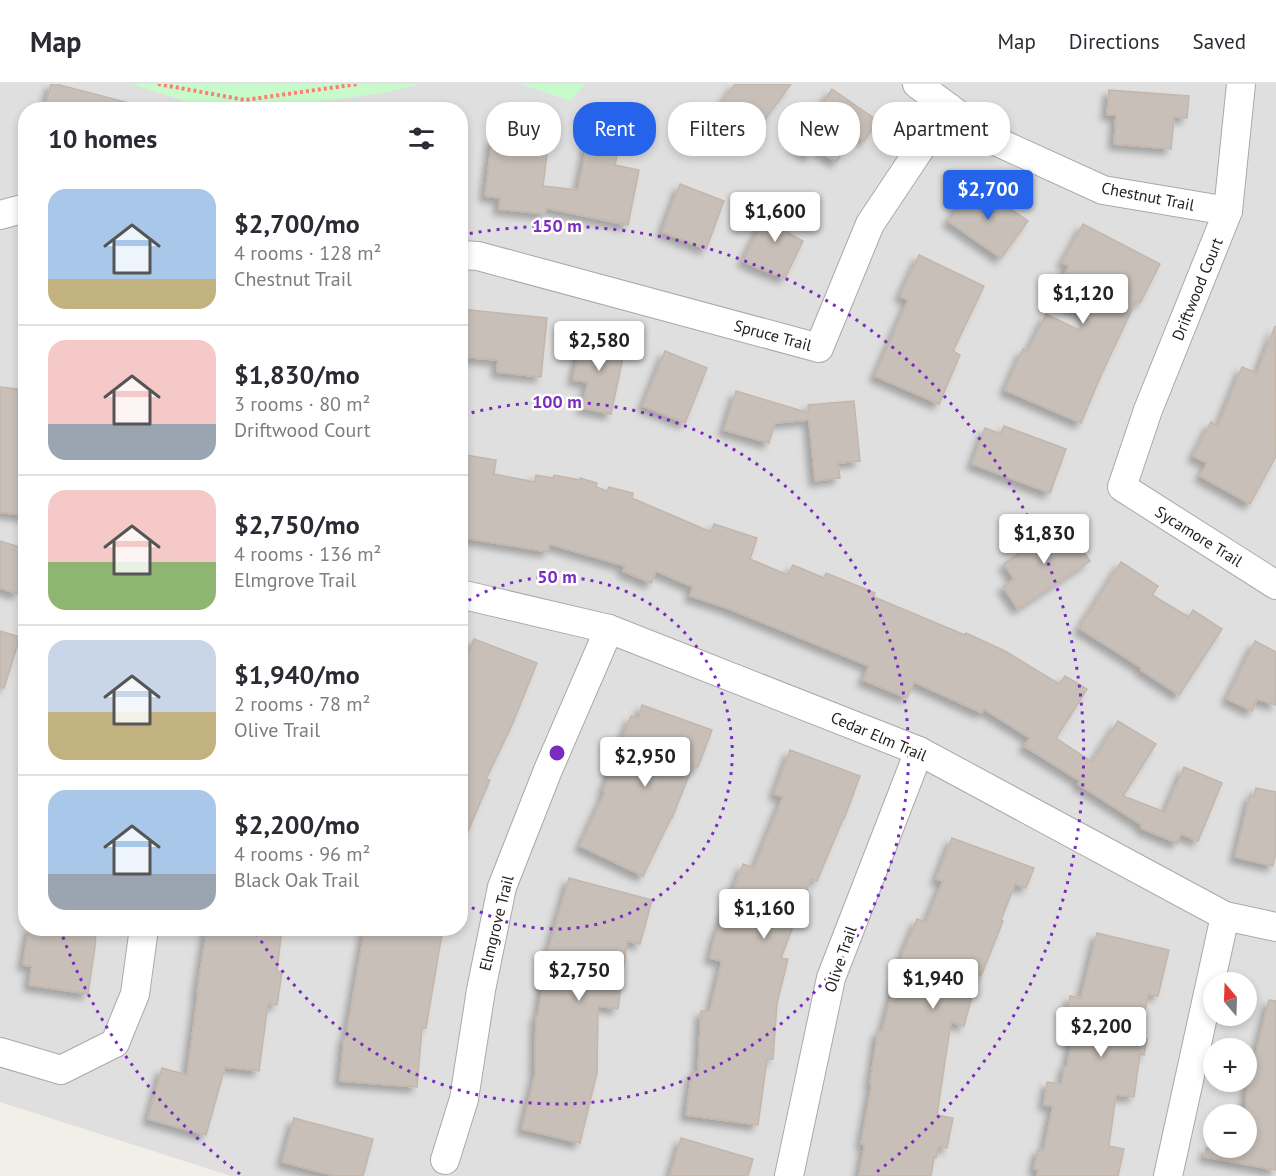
<!DOCTYPE html>
<html lang="en">
<head>
<meta charset="utf-8">
<style>
	:root { --surface:#fff; --page:#f2f2f3; --text:#2b2b33; --muted:#7c7c81; --line:#e1e1e2; --accent:#2563eb }
	body { margin:0; font-family:"PT Sans",sans-serif; background:var(--page); color:var(--text); height:100vh; display:flex; flex-direction:column; font-size:22px; white-space:nowrap }
	* { box-sizing:border-box; margin:0 }
	p { font-size:20px; color:var(--muted) }
	.icon { flex:none; width:33px; height:33px; fill:none; stroke:currentColor; stroke-width:2; stroke-linecap:round; stroke-linejoin:round }
	.map { position:relative; flex:1; overflow:hidden }
	.details { position:absolute; left:18px; top:18px; width:450px; height:834px; display:flex; flex-direction:column; background:var(--surface); border-radius:24px; box-shadow:0 3px 9px #0003 }
	.details>* { flex:none }
	.banner { position:absolute; left:486px; top:18px; width:570px; height:54px; display:flex; gap:12px }
	.needle { width:39px; rotate:341deg }
	.tools { position:absolute; left:1203px; top:888px; display:grid; gap:12px }
	.tools a { display:grid; place-items:center; width:54px; height:54px; border-radius:50%; background:var(--surface); box-shadow:0 3px 9px #0003; font-size:30px }
	.price { position:absolute; translate:-50% -51px; padding:0 14px; border-radius:6px; background:#fff; color:#222; font-size:20px; line-height:39px; filter:drop-shadow(0 2px 3px #0008) }
	.price::after { content:''; position:absolute; left:50%; top:36px; width:18px; height:14px; margin-left:-9px; background:inherit; clip-path:polygon(0 0,100% 0,50% 100%) }
	.price.active { background:var(--accent); color:#fff }
	ul { padding:0; list-style:none }
	li { display:flex; align-items:center; gap:18px; height:150px; padding:0 30px }
	li+li { border-top:2px solid var(--line) }
	li span { display:grid; place-items:center; flex:none; width:168px; height:120px; border-radius:18px; color:#555 }
	li>.icon { margin-inline-start:auto }
	span .icon { width:72px; height:72px; fill:#fffc; stroke-width:1 }
	li b { font-size:26px }
	h2 { display:flex; justify-content:space-between; align-items:center; height:72px; padding:0 30px; font-size:26px }
	.tag { padding:0 21px; border-radius:24px; background:var(--surface); box-shadow:0 3px 9px #0003; font-size:21px; line-height:54px }
	.tag.active { background:var(--accent); color:#fff }
	header { display:flex; align-items:center; gap:36px; box-sizing:border-box; height:84px; padding:0 30px; background:var(--surface); border-bottom:2px solid var(--line) }
	header strong { font-size:28px }
	nav { display:flex; gap:33px; margin-inline-start:auto; font-size:21px }
	.map>svg:first-child { display:block }
	.residential { fill:#e0dfdf; fill-rule:evenodd }
	.park { fill:#c8facc }
	.building { fill:#c7bfb8; stroke:#c4b6ab; stroke-width:1.5; filter:url(#shadow) }
	.lines { fill:none; stroke-linecap:round; stroke-linejoin:round }
	.minor-casing { stroke:#a9a9a9; stroke-width:30 }
	.path { stroke:#fa8072; stroke-width:4; stroke-dasharray:3 3; stroke-linecap:butt }
	.minor { stroke:#fff; stroke-width:28 }
	.ring { fill:none; stroke:#7b2cbf; stroke-width:3; stroke-dasharray:3 6 }
	.labels { text-anchor:middle; stroke-width:5; stroke-linejoin:round; paint-order:stroke }
	.street-label { font-size:16px; fill:#222; stroke:#fff }
	.centre { fill:#7b2cbf; stroke:#fff; stroke-width:3 }
	.ring-label { font-size:18px; text-anchor:middle; font-weight:bold; fill:#7b2cbf; stroke:#fff; stroke-width:5; stroke-linejoin:round; paint-order:stroke }
</style>
</head>
<body>
<header>
<strong>Map</strong>
<nav><a>Map</a><a>Directions</a><a>Saved</a></nav>
</header>
<div class="map">
<svg width="1276" height="1092" viewBox="0 0 1276 1092">
	<defs>
		<filter id="shadow"><feDropShadow dx="-5.5" dy="5.5" stdDeviation="3" flood-color="#0004"/></filter>
	</defs>
	<rect width="100%" height="100%" fill="#f2efe9"/>
	<path class="residential" d="M0,0H1276V1092H231L0,1018ZM26,26H460V844H26ZM1214,898H1246V932H1214ZM1214,964H1246V998H1214ZM1214,1030H1246V1064H1214Z"/>
	<g class="park">
		<polygon points="131,0 421,0 382,9 289,22 201,22"/>
		<polygon points="520,0 585,0 570,17"/>
	</g>
	<g class="building">
		<polygon points="51,0 56,0 129,19 128,26 44,26"/>
		<polygon points="735,0 791,0 755,49 719,23"/>
		<polygon points="832,5 878,37 864,57 855,51 836,78 815,64 809,72 794,61"/>
		<polygon points="1109,6 1189,12 1187,34 1174,33 1171,65 1114,60 1116,31 1107,31"/>
		<polygon points="590,47 621,53 615,81 639,86 628,141 546,124 545,130 499,125 500,114 485,112 492,55 527,59 528,52 549,54 543,102 578,106"/>
		<polygon points="680,100 724,117 706,165 662,148"/>
		<polygon points="975,100 1028,137 1001,174 948,137"/>
		<polygon points="772,118 797,130 788,149 803,157 785,194 756,183 743,177"/>
		<polygon points="1083,140 1160,180 1140,219 1136,217 1102,289 1081,339 1005,306 1023,265 1028,267 1046,230 1081,247 1088,235 1054,212 1069,182 1062,179"/>
		<polygon points="919,171 984,202 953,267 960,271 939,320 875,292 908,216 900,212"/>
		<polygon points="460,225 547,234 541,293 497,288 498,276 460,273"/>
		<polygon points="1275,242 1276,372 1250,420 1200,392 1207,379 1193,372 1211,338 1218,342 1242,283 1257,289"/>
		<polygon points="583,248 605,252 604,258 625,264 611,330 582,324 588,298 573,296"/>
		<polygon points="665,267 707,284 685,339 643,322"/>
		<polygon points="0,303 26,306 26,432 0,428"/>
		<polygon points="736,307 809,329 808,321 854,317 860,377 838,379 840,394 815,397 809,336 775,339 769,359 724,346"/>
		<polygon points="1004,342 1066,365 1050,409 972,380 985,344 1001,350"/>
		<polygon points="460,370 496,376 494,390 535,398 536,391 553,394 554,391 580,396 580,394 597,399 596,403 607,407 609,403 633,409 632,414 711,448 714,440 757,454 750,475 788,491 793,481 824,494 826,489 875,509 874,513 965,551 966,549 1005,567 1059,600 1065,592 1087,605 1056,654 1092,678 1118,637 1156,660 1123,712 1165,728 1184,683 1222,699 1198,757 1181,750 1177,759 1141,744 1142,741 1078,700 1080,697 1024,662 1030,654 984,625 982,629 914,598 907,614 863,596 869,582 727,524 690,512 693,503 656,487 651,499 623,487 625,482 549,460 548,468 460,453"/>
		<polygon points="1064,439 1090,477 1018,525 1003,503 1014,495 1004,480"/>
		<polygon points="0,457 26,465 26,486 18,510 0,504"/>
		<polygon points="1121,478 1158,502 1152,511 1189,533 1193,526 1222,545 1179,611 1141,586 1142,584 1079,544"/>
		<polygon points="0,547 20,553 4,604 0,603"/>
		<polygon points="474,555 537,579 512,641 486,695 490,696 460,766 460,590"/>
		<polygon points="1255,557 1276,568 1276,621 1257,615 1252,627 1227,615"/>
		<polygon points="642,621 712,646 698,683 693,681 672,734 671,734 643,792 580,762 605,708 603,707 631,632 638,635"/>
		<polygon points="790,666 860,692 844,735 843,735 817,797 811,795 781,874 788,875 777,919 773,975 767,975 758,1041 686,1031 692,988 698,988 701,927 710,927 722,877 710,874 715,853 743,780 754,784 783,713 774,710"/>
		<polygon points="1256,704 1276,708 1276,768 1273,782 1235,773 1250,711 1254,713"/>
		<polygon points="952,754 1034,784 1026,804 1015,800 1001,836 1003,837 981,892 978,890 964,942 951,938 937,1031 953,1034 947,1064 938,1063 936,1074 934,1073 931,1092 859,1092 865,1060 861,1060 872,1000 870,1000 878,947 882,947 904,866 917,835 926,838 943,797 936,795"/>
		<polygon points="569,794 652,816 640,860 627,857 618,925 598,922 597,989 580,1059 522,1045 535,991 536,932 538,932 547,871"/>
		<polygon points="29,844 96,844 95,863 88,910 29,901 32,882 23,881"/>
		<polygon points="207,844 282,844 277,887 282,888 277,921 268,920 259,987 225,983 206,1051 148,1035 162,984 187,991 198,909 197,909"/>
		<polygon points="365,844 443,844 426,944 422,944 417,1003 340,997 344,953 346,953"/>
		<polygon points="1097,849 1169,866 1158,912 1148,910 1141,952 1147,955 1144,971 1140,970 1134,1013 1116,1011 1109,1062 1124,1065 1118,1092 1037,1092 1039,1086 1034,1085 1038,1066 1044,1065 1053,1022 1044,1021 1047,998 1062,1000 1064,982 1067,982 1076,934 1067,933 1070,912 1081,914"/>
		<polygon points="1269,916 1276,917 1276,1086 1205,1073 1206,1064 1246,1064 1246,1010"/>
		<polygon points="294,1034 373,1055 363,1092 335,1092 282,1078"/>
		<polygon points="681,1054 753,1075 748,1092 670,1092"/>
	</g>
	<g class="lines">
		<defs>
			<g id="minor">
				<polyline points="917,0 991,55 1103,106 1228,127"/>
				<polyline points="1241,0 1228,127 1148,326 1122,403 1276,501"/>
				<polyline points="0,131 26,124"/>
				<polyline points="460,171 478,172 819,264 870,140 948,23"/>
				<polyline points="460,510 609,545 919,667 1225,832 1276,843"/>
				<polyline points="0,968 61,986 115,959 135,910 144,844"/>
				<polyline points="445,1076 464,1015 481,906 502,803 548,686 609,545"/>
				<polyline points="789,1092 831,894 919,667"/>
				<polyline points="1168,1092 1225,832"/>
			</g>
		</defs>
		<use href="#minor" class="minor-casing"/>
		<polyline class="path" points="158,0 245,16 358,0"/>
		<use href="#minor" class="minor"/>
	</g>
	<g class="ring">
		<path d="M461 521A176 176 0 1 1 461 817"/>
		<path d="M463 331A351 351 0 1 1 255 847"/>
		<path d="M240 1090A527 527 0 0 1 60 845M461 151A527 527 0 0 1 874 1090"/>
	</g>
	<g class="labels">
		<g class="street-label">
			<text transform="translate(1148 112) rotate(11)" y="6">Chestnut Trail</text>
			<text transform="translate(1197 205) rotate(-68)" y="6">Driftwood Court</text>
			<text transform="translate(773 251) rotate(15)" y="6">Spruce Trail</text>
			<text transform="translate(1199 452) rotate(32)" y="6">Sycamore Trail</text>
			<text transform="translate(879 652) rotate(23)" y="6">Cedar Elm Trail</text>
			<text transform="translate(496 839) rotate(-76)" y="6">Elmgrove Trail</text>
			<text transform="translate(840 875) rotate(-71)" y="6">Olive Trail</text>
		</g>
	</g>
	<circle cx="557" cy="669" r="9" class="centre"/>
	<g class="ring-label">
		<text x="557" y="148">150 m</text>
		<text x="557" y="324">100 m</text>
		<text x="557" y="499">50 m</text>
	</g>
</svg>
<div class="tools">
<a><svg class="needle" viewBox="-14 -14 28 28"><path d="M0-13l5 13h-10z" fill="#e53935"/><path d="M0 13l5-13h-10z" fill="#7c7c81"/></svg></a>
<a>+</a>
<a>−</a>
</div>
<b class="price active" style="left:988px;top:137px">$2,700</b>
<b class="price" style="left:775px;top:159px">$1,600</b>
<b class="price" style="left:1083px;top:241px">$1,120</b>
<b class="price" style="left:599px;top:288px">$2,580</b>
<b class="price" style="left:1044px;top:481px">$1,830</b>
<b class="price" style="left:645px;top:704px">$2,950</b>
<b class="price" style="left:764px;top:856px">$1,160</b>
<b class="price" style="left:579px;top:918px">$2,750</b>
<b class="price" style="left:933px;top:926px">$1,940</b>
<b class="price" style="left:1101px;top:974px">$2,200</b>
<div class="banner">
<a class="tag">Buy</a>
<a class="tag active">Rent</a>
<a class="tag">Filters</a>
<a class="tag">New</a>
<a class="tag">Apartment</a>
</div>
<section class="details">
<h2>10 homes<svg class="icon" aria-label="filters" viewBox="0 0 24 24"><path d="M4 7h16M4 17h16"/><circle cx="9" cy="7" r="2"/><circle cx="15" cy="17" r="2"/></svg></h2>
<ul>
<li><span style="background:linear-gradient(#a9c7e8 75%,#c2b280 0)"><svg class="icon" aria-label="home" viewBox="0 0 24 24"><path d="M3 11l9-7 9 7M6 9v11h12V9"/></svg></span><div><b>$2,700/mo</b><p>4 rooms · 128 m²</p><p>Chestnut Trail</p></div></li>
<li><span style="background:linear-gradient(#f6c9c9 70%,#9aa5b1 0)"><svg class="icon" aria-label="home" viewBox="0 0 24 24"><path d="M3 11l9-7 9 7M6 9v11h12V9"/></svg></span><div><b>$1,830/mo</b><p>3 rooms · 80 m²</p><p>Driftwood Court</p></div></li>
<li><span style="background:linear-gradient(#f6c9c9 60%,#8fb573 0)"><svg class="icon" aria-label="home" viewBox="0 0 24 24"><path d="M3 11l9-7 9 7M6 9v11h12V9"/></svg></span><div><b>$2,750/mo</b><p>4 rooms · 136 m²</p><p>Elmgrove Trail</p></div></li>
<li><span style="background:linear-gradient(#c9d6e8 60%,#c2b280 0)"><svg class="icon" aria-label="home" viewBox="0 0 24 24"><path d="M3 11l9-7 9 7M6 9v11h12V9"/></svg></span><div><b>$1,940/mo</b><p>2 rooms · 78 m²</p><p>Olive Trail</p></div></li>
<li><span style="background:linear-gradient(#a9c7e8 70%,#9aa5b1 0)"><svg class="icon" aria-label="home" viewBox="0 0 24 24"><path d="M3 11l9-7 9 7M6 9v11h12V9"/></svg></span><div><b>$2,200/mo</b><p>4 rooms · 96 m²</p><p>Black Oak Trail</p></div></li>
</ul>
</section>
</div>
</body>
</html>
